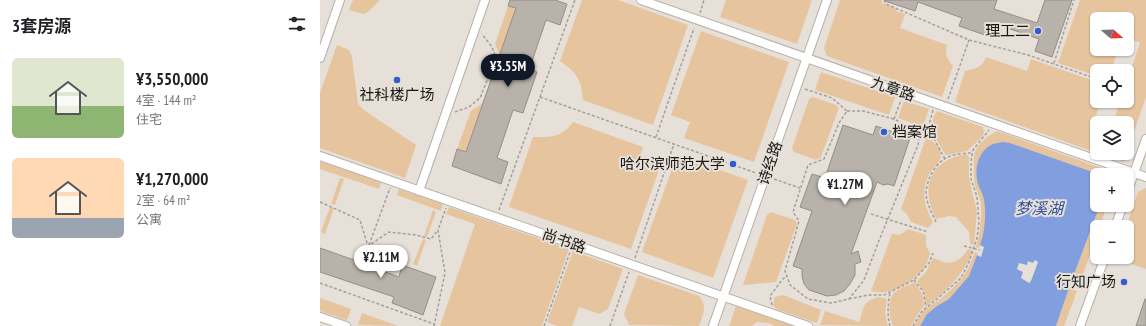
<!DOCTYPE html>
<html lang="zh">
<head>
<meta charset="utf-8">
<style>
	:root { --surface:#fff; --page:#f6f6f6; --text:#202124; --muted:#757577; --accent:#111827 }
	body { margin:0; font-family:"PT Sans Narrow","Noto Sans SC",sans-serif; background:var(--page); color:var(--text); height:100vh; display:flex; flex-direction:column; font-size:15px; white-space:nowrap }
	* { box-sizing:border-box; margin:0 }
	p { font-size:13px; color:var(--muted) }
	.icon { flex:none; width:22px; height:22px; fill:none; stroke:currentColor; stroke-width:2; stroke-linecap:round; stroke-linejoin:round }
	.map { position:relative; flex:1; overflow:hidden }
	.panel { display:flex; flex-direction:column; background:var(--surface); width:320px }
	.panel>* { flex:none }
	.needle { width:26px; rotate:109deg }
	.controls { position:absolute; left:770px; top:12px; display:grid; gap:8px }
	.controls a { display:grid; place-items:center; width:44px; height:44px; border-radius:6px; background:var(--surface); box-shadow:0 1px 3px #0004; font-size:20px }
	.price { position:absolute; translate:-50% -34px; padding:0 9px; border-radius:14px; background:#fff; color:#222; font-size:13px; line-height:26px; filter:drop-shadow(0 1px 2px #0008) }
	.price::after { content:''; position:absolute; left:50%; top:24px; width:12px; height:9px; margin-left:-6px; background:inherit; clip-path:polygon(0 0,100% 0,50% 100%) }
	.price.current { background:var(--accent); color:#fff }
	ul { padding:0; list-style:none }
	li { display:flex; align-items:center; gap:12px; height:100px; padding:0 12px }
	li span { display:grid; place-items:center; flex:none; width:112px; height:80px; border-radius:6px; color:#555 }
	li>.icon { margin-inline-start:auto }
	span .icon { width:48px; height:48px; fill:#fffc; stroke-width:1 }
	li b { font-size:17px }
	h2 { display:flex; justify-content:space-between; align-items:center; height:48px; padding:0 12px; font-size:17px }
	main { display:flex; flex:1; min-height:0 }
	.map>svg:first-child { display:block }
	.green { fill:#e5c49e }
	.water { fill:#819ede; fill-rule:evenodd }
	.building { fill:#b8b2ab; stroke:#948e88 }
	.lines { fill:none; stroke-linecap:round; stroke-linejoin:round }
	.minor-casing { stroke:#b6b1aa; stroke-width:10 }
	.path { stroke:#a39f99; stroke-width:1.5; stroke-dasharray:3 2; stroke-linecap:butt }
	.minor { stroke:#fff; stroke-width:8 }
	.poi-dot { fill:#345ccd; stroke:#e6e0d9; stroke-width:1.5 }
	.labels { text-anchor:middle; stroke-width:4; stroke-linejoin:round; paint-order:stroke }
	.poi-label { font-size:15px; fill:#191714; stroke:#e6e0d9; text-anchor:end }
	.street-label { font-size:15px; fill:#191714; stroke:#e6e0d9 }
	.water-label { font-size:16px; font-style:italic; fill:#32509d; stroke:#e6e0d9 }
</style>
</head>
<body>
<main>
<section class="panel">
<h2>3套房源<svg class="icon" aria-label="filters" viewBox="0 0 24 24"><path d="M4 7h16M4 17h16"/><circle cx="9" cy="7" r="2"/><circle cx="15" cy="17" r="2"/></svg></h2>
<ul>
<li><span style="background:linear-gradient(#dfe7d0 60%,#8fb573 0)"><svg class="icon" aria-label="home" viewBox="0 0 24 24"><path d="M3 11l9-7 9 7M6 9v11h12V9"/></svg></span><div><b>¥3,550,000</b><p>4室 · 144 m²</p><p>住宅</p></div></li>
<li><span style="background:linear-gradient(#ffd9b3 75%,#9aa5b1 0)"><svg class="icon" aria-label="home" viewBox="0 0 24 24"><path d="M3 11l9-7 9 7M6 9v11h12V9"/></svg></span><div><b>¥1,270,000</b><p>2室 · 64 m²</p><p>公寓</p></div></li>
</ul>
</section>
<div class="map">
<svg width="826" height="326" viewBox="0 0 826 326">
	<rect width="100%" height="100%" fill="#e6e0d9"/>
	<g class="green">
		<polygon points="33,0 60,0 49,11 44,14 29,10"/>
		<path d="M262,0H298L368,25L333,125L263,100C261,78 257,73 240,61Z"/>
		<polygon points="406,0 492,0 477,44 400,17"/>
		<path d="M520,0H562V3L575,8L576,11L585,14L580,28L627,45C624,54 628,60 633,66L622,97L507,56L504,48Z"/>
		<polygon points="760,0 826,0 826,97 807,152 807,123 793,123 800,101 807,101 807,81 820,43 807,38 807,19 777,19 777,49 798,49 791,71 777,71 777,76 738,63"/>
		<polygon points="188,6 196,8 180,55 175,44"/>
		<polygon points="381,31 469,62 434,162 364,138 370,122 351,115"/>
		<polygon points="17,45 29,50 32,57 38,104 45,111 96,145 85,178 0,148 0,93"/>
		<path d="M666,57L707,71L711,59L777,82V101H781L771,129L777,132V153L635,102L645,71C655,69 663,67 666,57Z"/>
		<polygon points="501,72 575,97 569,115 495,90"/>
		<polygon points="493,97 516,105 519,108 501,157 496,160 474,152 472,148 489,99"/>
		<polygon points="584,101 609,109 603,127 578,118"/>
		<polygon points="163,103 146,152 137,149 151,111"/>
		<path d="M617,111L663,127L664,132L663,136L647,151L626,155C617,141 606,126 617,111Z"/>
		<path d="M253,122L323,147L319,160L340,167L311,249L189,207L213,137C230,137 242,138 253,122Z"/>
		<path d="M677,131L798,174V175H781L690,143L660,156C657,165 655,174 658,184C659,188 662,191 663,195C668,210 665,235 659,248L656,247C660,233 662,218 661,204C660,197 657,192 655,186C654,182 653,156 655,152C658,143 669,135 677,131Z"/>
		<path d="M606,138C615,141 625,152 619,162C618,164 616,165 614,167C610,172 606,180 605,186C602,199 607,211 613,222L608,228L591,222L586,213L581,209Z"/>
		<polygon points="777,153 807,153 804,162"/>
		<path d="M646,154L649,157V178L657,212L654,245L650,244L649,232L636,217L629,216L616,219C600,187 609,161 646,154Z"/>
		<polygon points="357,155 428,180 393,278 322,252"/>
		<polygon points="0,161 61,182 59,189 0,169"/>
		<polygon points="20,178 24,179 15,205 11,204"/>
		<polygon points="826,188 826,269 797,259 796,257 807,257 807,227 806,227 818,192"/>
		<polygon points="79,189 123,204 121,211 77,195"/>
		<polygon points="780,205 787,205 780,227 777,227 777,235 761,280 753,277"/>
		<polygon points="10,207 14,208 5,234 1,232"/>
		<polygon points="129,207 249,249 222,326 120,326 155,224 126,214"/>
		<polygon points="113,210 116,212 107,237 104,236"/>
		<polygon points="451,212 475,220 477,224 456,282 423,285 447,215"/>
		<path d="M588,229L606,235V246L610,253C609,258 607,263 604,268C593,282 569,297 551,291L572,234L580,235Z"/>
		<polygon points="103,239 106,240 97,266 93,264"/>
		<path d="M648,249L653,251C644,274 626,292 606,306L604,292L597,281L606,272L613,258C617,259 620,261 623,262C634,265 643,258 648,249Z"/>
		<polygon points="253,251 303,269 288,309 279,314 259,307 252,326 237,326 227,322"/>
		<polygon points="655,252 658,253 657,255 649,276 629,299 617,306 607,314 600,326 594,326 603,311 623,297 641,280 648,269"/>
		<path d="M318,275L379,296C388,307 383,314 379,326L309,325L304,314Z"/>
		<path d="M595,282L603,296L604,307L601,309L591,326H573C569,318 567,299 575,292C580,288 589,285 595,282Z"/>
		<polygon points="749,288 757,291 744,326 736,326"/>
		<polygon points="463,295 501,310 497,323 456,309 453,305 455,297"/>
		<path d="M558,297L567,299L565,313L568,326L500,325L505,311L539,322C545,306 541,303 558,297Z"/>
		<polygon points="0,298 31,309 27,320 0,311"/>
		<polygon points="416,306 474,326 455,326 448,323 437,322 432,326 409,326"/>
		<polygon points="42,313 78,326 38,325"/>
	</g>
	<path class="water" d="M683,142L690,143L781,175H777V205H780L753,277L749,275L745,286L749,288L736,326H600L607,314L617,306L629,299L649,276L657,255L661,257L664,247L660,245C665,232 667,209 663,196C662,192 659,188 658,184C654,170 657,153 671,145C674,143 679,143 683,142ZM715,260L718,262L711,281L709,283L701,278L703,272L697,269L699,263L707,265L708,261L713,263Z"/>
	<g class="building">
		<polygon points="190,0 235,0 247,4 240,25 226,20 209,70 217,72 203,113 193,110 177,158 188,162 181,184 132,166 137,149 146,152 196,8 188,6"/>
		<polygon points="565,0 677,0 674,9 717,23 725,0 752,0 732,57 715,51 719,39 670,22 665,35 639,26 642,18 598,2 595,11 565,1"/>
		<polygon points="523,125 553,135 556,126 590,138 574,186 568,184 563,185 557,182 531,254 538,251 541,262 535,264 535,275 530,284 524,291 516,295 507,296 489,290 484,284 482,276 482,269 473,266 492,211 480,207 492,174 505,178"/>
		<polygon points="0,248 34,260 37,250 61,258 57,269 79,277 82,265 116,277 103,315 72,303 74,297 0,272"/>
		<polygon points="825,299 826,299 826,326 816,326"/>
	</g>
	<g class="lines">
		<defs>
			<g id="minor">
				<polyline points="321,0 826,177"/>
				<polyline points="0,58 20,0"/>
				<polyline points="0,156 488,326"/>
				<polyline points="99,191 165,0"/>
				<polyline points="807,193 826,139"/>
				<polyline points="795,227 803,205"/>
				<polyline points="0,317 26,326"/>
				<polyline points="393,326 507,0"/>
				<polyline points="760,326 785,257"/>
			</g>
		</defs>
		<use href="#minor" class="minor-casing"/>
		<g class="path">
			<polyline points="564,0 566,4 649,40 708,55 777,79"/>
			<polyline points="380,13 384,0"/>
			<polyline points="734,63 754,0"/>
			<polyline points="485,89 512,98 527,111"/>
			<polyline points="220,97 439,174"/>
			<polyline points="628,99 649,40"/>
			<polyline points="613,110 609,125 613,137 625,159"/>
			<polygon points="527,111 543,111 574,119 594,129 599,138 598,145 558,243 544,280 529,299 511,303 488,299 470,285 465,271 479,221 473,212 488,165 504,159 519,123"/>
			<polyline points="135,112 149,107 160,98 176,58 172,47 162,34"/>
			<polyline points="574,119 581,100"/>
			<polyline points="597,135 610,130"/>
			<polyline points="336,137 374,28"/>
			<polyline points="454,179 480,188"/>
			<polyline points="0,202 40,220 48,246 69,232 96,235 111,239 118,230"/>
			<polyline points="179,210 255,0"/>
			<polyline points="551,214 608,232"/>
			<path d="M616,222C612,213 606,203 606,192C607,179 615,163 628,157C635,154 645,153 652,153"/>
			<polyline points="49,245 70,188"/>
			<polyline points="644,246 660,250"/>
			<polyline points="315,258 354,144"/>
			<polyline points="594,280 603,291 606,307"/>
			<polyline points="0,283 114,324"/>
			<polyline points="752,283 766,287"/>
			<polyline points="529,299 548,295 564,295 594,280 609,263 613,253"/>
			<polyline points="452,305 450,296 462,280 466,276"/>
			<polyline points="114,326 125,273 118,230 126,208"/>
			<polyline points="224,326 250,252"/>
			<polyline points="290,326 309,272"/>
			<path d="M570,326C567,315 568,304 570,292"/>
			<polyline points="593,326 602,311 617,299 641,278 649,262 657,238 659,222 657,197 651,179 651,161 653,150 669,130"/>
		</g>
		<use href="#minor" class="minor"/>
	</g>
	<g class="poi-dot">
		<circle cx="718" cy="31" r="4"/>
		<circle cx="77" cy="80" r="4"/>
		<circle cx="564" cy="132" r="4"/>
		<circle cx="413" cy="164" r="4"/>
		<circle cx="804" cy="282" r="4"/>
	</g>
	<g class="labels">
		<g class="poi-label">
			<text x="710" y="36">理工二</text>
			<text x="77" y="100" text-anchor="middle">社科楼广场</text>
			<text x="572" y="137" text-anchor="start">档案馆</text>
			<text x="405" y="169">哈尔滨师范大学</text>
			<text x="796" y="287">行知广场</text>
		</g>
		<g class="street-label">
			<text transform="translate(573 89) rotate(19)" y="5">九章路</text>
			<text transform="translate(450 163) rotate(-71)" y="5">诗经路</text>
			<text transform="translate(244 241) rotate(19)" y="5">尚书路</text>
		</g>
		<g class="water-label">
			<text x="719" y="214">梦溪湖</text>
		</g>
	</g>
</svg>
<div class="controls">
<a><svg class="needle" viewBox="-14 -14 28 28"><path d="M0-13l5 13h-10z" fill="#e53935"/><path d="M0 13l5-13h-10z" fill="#757577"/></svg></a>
<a><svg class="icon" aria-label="locate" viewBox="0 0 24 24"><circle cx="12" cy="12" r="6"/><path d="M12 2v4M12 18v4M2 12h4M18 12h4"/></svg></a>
<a><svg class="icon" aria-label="layers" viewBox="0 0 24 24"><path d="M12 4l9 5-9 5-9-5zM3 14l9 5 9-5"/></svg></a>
<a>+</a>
<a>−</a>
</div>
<b class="price current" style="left:188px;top:88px">¥3.55M</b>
<b class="price" style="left:525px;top:206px">¥1.27M</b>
<b class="price" style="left:61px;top:279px">¥2.11M</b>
</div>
</main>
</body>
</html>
